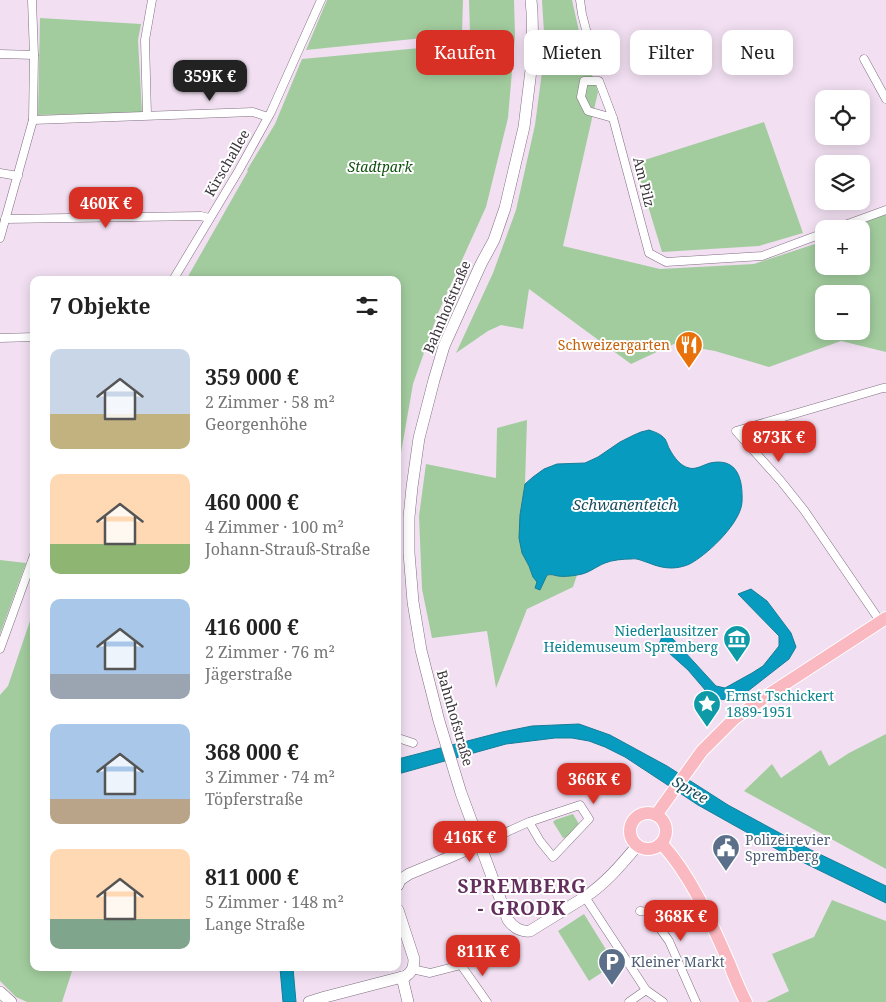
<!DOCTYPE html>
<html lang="de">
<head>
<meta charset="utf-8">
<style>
	:root { --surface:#fff; --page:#f6f6f6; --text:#222; --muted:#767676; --accent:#d93025 }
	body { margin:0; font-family:"Noto Serif",serif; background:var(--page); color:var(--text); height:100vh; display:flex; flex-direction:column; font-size:19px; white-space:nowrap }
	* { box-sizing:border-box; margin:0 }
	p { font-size:16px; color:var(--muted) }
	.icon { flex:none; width:28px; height:28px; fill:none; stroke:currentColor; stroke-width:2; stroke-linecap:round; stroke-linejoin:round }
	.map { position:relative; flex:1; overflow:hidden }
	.details { position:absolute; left:30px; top:276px; width:371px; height:695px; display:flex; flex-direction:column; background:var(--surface); border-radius:10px; box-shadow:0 2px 12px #0003 }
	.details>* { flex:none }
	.banner { position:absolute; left:416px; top:30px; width:394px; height:45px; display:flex; gap:10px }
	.tools { position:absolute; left:815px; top:90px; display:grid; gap:10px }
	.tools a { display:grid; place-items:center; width:55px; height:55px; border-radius:10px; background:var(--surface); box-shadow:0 2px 12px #0003; font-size:25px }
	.price { position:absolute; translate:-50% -42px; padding:0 11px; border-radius:10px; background:var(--accent); color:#fff; font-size:16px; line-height:32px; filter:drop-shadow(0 1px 2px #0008) }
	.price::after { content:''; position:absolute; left:50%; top:30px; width:15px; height:11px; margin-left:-8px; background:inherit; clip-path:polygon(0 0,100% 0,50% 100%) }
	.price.active { background:#222; color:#fff }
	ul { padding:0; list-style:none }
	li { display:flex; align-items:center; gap:15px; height:125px; padding:0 20px }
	li span { display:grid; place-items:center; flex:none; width:140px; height:100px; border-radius:10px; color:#555 }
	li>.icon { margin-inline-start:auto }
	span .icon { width:60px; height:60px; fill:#fffc; stroke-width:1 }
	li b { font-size:21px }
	h2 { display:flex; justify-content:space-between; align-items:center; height:60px; padding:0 20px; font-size:21px }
	.pill { padding:0 18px; border-radius:10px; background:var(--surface); box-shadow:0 2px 12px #0003; font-size:18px; line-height:45px }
	.pill.active { background:var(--accent); color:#fff }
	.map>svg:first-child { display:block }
	.green { fill:#a2cc9e; fill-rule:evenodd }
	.water { fill:#079bbf; stroke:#177d98 }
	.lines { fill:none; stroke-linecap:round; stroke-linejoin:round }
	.street-casing { stroke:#7f6f80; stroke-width:9 }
	.secondary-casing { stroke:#7f6f80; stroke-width:12 }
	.primary-casing { stroke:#fff; stroke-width:14 }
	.street { stroke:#fff; stroke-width:8 }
	.secondary { stroke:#fff; stroke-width:11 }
	.primary { stroke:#fab8c0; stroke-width:12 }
	.labels { text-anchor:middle; stroke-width:4; stroke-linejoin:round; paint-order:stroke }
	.street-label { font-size:14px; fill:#3d363d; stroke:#fff }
	.park-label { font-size:14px; font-style:italic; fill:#0f510d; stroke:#fff }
	.food-label { font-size:14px; fill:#c56008; stroke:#fff; text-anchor:end }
	.culture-label { font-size:14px; fill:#0d838f; stroke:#fff; text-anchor:end }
	.service-label { font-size:14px; fill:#4e5e75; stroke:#fff; text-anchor:start }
	.water-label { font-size:15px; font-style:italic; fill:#1b4d5d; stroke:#fff }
	.district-label { font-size:19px; font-weight:bold; letter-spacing:1px; fill:#652f5d; stroke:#fff }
</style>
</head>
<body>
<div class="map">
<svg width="886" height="1002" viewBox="0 0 886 1002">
	<rect width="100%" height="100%" fill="#f2e0f2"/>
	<g class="green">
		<polygon points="327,0 463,0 462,34 306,50"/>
		<polygon points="469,0 514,0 515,36 508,118 486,207 438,313 413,384 398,470 398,280 186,280 248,171 247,170 275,124 302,59 463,44 470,33"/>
		<path d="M542,0H572L583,49L598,92L563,246L660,269L754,264L824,241V266H861V229L856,221L886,210V352L841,341L769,367L715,351L674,344L631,364L529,289L523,329L501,325L488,331L456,353L493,273L516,210L535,125L545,49ZM824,294H861V331H824Z"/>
		<polygon points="40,18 141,24 138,40 142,113 38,115"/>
		<polygon points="764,122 803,233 759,246 662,252 635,163"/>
		<polygon points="527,420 525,484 520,515 522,553 529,566 533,577 537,582 535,588 540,590 547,575 552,574 558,576 577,575 573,587 527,609 496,688 487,631 432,638 422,589 419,516 426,464 496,478 497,428"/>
		<polygon points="0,560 26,563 0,634"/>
		<polygon points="34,609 34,968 73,968 62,1002 27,1002 16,997 0,981 0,695 8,686"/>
		<polygon points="886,734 886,869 744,791 772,764 781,778 821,750 829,766 849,753"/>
		<polygon points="573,814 579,824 567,837 563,838 553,822 555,820"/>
		<polygon points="832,900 886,921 886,1002 766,1002 789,991 772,954 814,937"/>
		<polygon points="584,914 615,964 589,981 558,931"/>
	</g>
	<g class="water">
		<path d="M649,430C655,432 661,434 665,439C667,442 668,447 670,450C674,457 680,466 689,468C696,470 703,465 710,463C738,457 743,480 742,502C741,522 710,552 693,562C687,566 678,568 671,568C664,568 656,566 649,563C642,561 638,558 631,559C623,559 612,560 605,563C595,567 588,574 577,575C572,576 563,577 558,576C553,575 552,574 547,575L540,590L535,588L537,582L533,577L529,566L522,553L519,538L520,515L525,484L533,477L544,469L557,464L585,463L598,457L620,442L634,435L641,432Z"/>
		<polygon points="751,589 767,601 791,633 796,647 789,659 748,691 727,700 712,698 688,670 659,644 664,632 672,638 716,686 725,688 752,673 763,666 779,646 779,636 738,594"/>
		<polygon points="579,724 610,735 667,766 728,805 811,850 886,886 886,903 780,851 698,805 625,757 605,747 589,741 572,738 555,738 506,744 398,774 398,759 502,732 532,726"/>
		<polygon points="280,968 293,968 296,1002 283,1002"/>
	</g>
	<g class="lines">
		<defs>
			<g id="street">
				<polyline points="580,0 582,14 592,53"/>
				<polyline points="0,54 34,55"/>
				<polyline points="864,59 886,99"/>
				<polyline points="147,115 145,40 152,0"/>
				<polyline points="613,118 588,111 581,97 584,81 599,81 613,118 649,253 666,262 762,256 824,233"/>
				<polyline points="33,120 253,112 268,117"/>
				<polyline points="0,173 18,176"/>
				<polyline points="5,219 201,216 209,218"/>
				<polyline points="834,229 886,210"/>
				<polyline points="0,238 33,120 34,55 32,0"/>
				<polyline points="173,280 239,170 271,112 321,0"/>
				<polyline points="0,338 34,337"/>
				<polyline points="880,621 804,510 780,480 736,431 883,388 886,388"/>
				<polyline points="0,649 34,555"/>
				<polyline points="398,738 413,743"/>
				<polyline points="480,844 529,822 580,805 589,819 553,857 540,841 529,822"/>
				<polyline points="585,897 646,990 663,1002"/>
				<polyline points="640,911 648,912 669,941 696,1002"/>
				<polyline points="412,969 430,973 461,965 487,1002"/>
				<polyline points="629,1002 646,990"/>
			</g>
			<g id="secondary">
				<path d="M531,0L532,12L533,54L524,127L505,208L494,240L481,264L444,346L434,380L419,438L412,487L409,517V553L413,602L421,650L439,721L461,793L508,920C514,928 520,932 530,931L585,897C606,883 621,865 637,846"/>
				<polyline points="398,885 400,880 409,874 450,857 480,844"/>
				<polyline points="402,977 408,1002"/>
				<polyline points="0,992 11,1002"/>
				<path d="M309,1002L325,997L406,976C413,971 414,966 414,959L398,910"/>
			</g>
			<g id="primary">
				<circle cx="648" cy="831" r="18"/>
				<polyline points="656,815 702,751 735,718 774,691 886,618"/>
				<path d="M662,844C692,877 711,922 729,963C734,976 739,989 746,1002"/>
			</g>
		</defs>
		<use href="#street" class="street-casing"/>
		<use href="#secondary" class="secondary-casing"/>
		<use href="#primary" class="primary-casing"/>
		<use href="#street" class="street"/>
		<use href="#secondary" class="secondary"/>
		<use href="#primary" class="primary"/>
	</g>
	<defs>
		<symbol id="restaurant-pin" viewBox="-11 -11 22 30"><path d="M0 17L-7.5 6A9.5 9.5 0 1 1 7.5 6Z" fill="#e8710a" stroke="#fff"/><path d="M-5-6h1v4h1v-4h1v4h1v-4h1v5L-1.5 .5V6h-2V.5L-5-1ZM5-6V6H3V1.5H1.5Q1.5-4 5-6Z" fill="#fff"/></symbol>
		<symbol id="museum-pin" viewBox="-11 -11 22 30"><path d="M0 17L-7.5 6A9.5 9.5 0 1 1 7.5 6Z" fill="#0f9aa8" stroke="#fff"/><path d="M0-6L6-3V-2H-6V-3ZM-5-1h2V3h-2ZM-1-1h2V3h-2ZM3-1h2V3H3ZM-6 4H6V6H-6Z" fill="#fff"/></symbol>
		<symbol id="sight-pin" viewBox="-11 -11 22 30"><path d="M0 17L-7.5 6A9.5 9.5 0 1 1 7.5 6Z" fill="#0f9aa8" stroke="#fff"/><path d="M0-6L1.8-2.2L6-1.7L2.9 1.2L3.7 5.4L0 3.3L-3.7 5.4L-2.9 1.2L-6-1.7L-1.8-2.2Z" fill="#fff"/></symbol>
		<symbol id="civic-pin" viewBox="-11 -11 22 30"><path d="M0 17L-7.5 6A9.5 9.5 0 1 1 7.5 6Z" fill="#5c6f8a" stroke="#fff"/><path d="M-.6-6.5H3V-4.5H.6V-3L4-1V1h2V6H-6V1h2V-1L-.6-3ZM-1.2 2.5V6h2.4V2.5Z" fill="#fff"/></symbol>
		<symbol id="parking-pin" viewBox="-11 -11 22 30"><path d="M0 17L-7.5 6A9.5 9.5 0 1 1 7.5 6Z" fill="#5c6f8a" stroke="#fff"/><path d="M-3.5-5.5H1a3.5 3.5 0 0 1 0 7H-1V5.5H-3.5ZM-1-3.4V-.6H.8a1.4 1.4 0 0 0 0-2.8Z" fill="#fff"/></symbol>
	</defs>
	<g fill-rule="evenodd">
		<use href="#restaurant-pin" x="673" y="329" width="32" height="43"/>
		<use href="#museum-pin" x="721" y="623" width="32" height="43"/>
		<use href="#sight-pin" x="691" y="688" width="32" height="43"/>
		<use href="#civic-pin" x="710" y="832" width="32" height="43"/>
		<use href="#parking-pin" x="596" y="946" width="32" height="43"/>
	</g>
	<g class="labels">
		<g class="street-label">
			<text transform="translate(227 163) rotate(-60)" y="5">Kirschallee</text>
			<text transform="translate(644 182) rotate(76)" y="5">Am Pilz</text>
			<text transform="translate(447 307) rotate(-67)" y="5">Bahnhofstraße</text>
			<text transform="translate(455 718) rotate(74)" y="5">Bahnhofstraße</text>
		</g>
		<g class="park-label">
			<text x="380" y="172">Stadtpark</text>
		</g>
		<g class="food-label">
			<text x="670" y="350">Schweizergarten</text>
		</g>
		<g class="culture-label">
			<text x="718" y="636">Niederlausitzer<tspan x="718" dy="16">Heidemuseum Spremberg</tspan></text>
			<text x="726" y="701" text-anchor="start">Ernst Tschickert<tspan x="726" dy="16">1889-1951</tspan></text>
		</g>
		<g class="service-label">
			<text x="745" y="845">Polizeirevier<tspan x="745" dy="16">Spremberg</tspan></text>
			<text x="631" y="967">Kleiner Markt</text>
		</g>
		<g class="water-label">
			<text x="625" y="510">Schwanenteich</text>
			<text transform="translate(690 790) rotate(30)" y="5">Spree</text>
		</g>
		<g class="district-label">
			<text x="522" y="893">SPREMBERG<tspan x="522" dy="22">- GRODK</tspan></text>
		</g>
	</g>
</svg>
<div class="tools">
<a><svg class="icon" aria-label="locate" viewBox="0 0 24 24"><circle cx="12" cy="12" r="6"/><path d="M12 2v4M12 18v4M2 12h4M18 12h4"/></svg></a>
<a><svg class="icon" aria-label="layers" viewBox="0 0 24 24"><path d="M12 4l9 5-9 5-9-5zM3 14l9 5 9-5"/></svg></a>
<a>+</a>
<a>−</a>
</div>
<b class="price active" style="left:210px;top:102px">359K €</b>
<b class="price" style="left:106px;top:229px">460K €</b>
<b class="price" style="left:779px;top:463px">873K €</b>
<b class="price" style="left:594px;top:805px">366K €</b>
<b class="price" style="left:470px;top:863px">416K €</b>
<b class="price" style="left:681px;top:942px">368K €</b>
<b class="price" style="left:483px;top:977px">811K €</b>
<div class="banner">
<a class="pill active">Kaufen</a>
<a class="pill">Mieten</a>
<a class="pill">Filter</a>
<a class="pill">Neu</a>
</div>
<section class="details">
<h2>7 Objekte<svg class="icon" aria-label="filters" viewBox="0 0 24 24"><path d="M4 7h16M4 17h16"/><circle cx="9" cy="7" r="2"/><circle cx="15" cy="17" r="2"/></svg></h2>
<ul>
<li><span style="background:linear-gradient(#c9d6e8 65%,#c2b280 0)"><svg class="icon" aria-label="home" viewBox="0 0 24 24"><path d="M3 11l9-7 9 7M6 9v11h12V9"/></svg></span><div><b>359 000 €</b><p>2 Zimmer · 58 m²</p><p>Georgenhöhe</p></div></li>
<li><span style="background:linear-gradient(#ffd9b3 70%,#8fb573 0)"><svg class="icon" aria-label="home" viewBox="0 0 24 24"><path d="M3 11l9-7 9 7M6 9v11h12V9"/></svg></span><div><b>460 000 €</b><p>4 Zimmer · 100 m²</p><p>Johann-Strauß-Straße</p></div></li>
<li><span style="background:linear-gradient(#a9c7e8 75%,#9aa5b1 0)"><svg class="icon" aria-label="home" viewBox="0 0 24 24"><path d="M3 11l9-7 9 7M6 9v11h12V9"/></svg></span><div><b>416 000 €</b><p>2 Zimmer · 76 m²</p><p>Jägerstraße</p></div></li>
<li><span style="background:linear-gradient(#a9c7e8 75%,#b9a48a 0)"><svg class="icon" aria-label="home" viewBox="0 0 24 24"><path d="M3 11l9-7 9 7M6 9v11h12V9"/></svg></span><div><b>368 000 €</b><p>3 Zimmer · 74 m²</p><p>Töpferstraße</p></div></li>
<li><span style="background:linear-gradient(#ffd9b3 70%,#7fa58c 0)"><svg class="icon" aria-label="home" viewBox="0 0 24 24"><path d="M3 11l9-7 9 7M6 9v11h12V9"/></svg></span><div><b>811 000 €</b><p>5 Zimmer · 148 m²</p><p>Lange Straße</p></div></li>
</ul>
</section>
</div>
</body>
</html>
